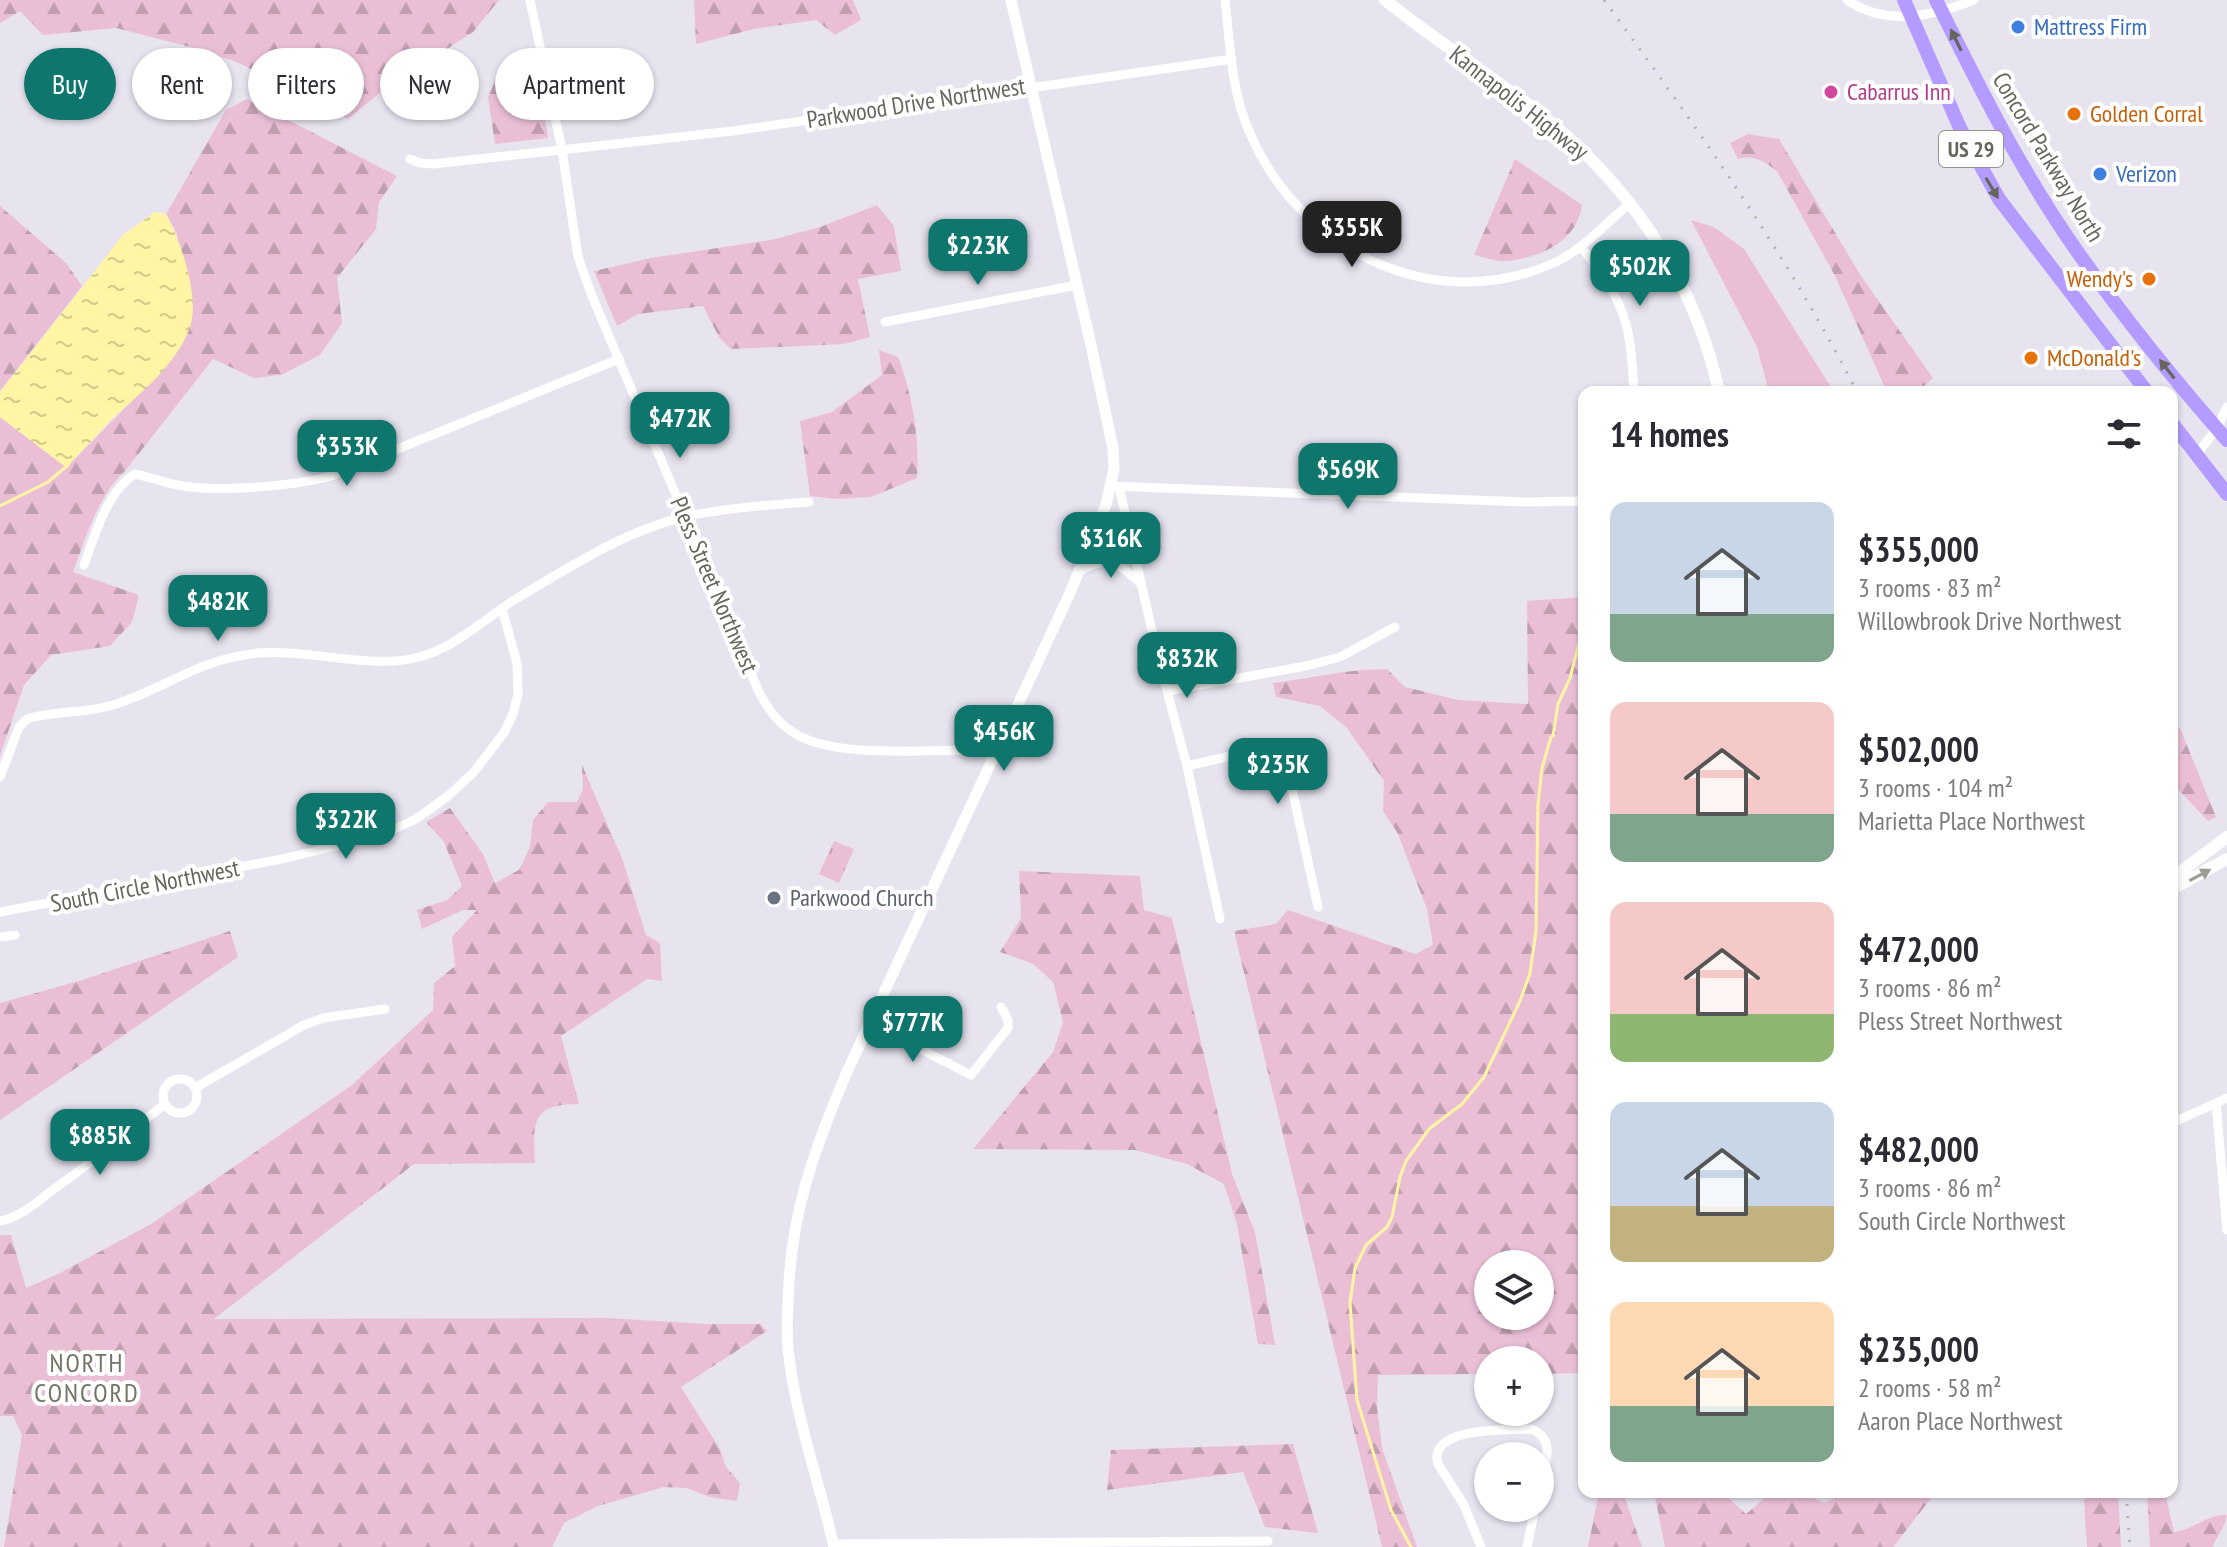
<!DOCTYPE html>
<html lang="en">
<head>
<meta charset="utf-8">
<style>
	:root { --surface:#fff; --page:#f7f7f7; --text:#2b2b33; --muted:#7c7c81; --accent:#0f766e }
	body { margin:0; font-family:"PT Sans Narrow",sans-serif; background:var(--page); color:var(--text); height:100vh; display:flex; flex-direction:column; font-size:30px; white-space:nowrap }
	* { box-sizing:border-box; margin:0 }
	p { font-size:26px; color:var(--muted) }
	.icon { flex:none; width:44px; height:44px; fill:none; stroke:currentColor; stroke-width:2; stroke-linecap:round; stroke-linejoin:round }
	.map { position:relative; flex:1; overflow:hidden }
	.side { position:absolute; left:1578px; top:386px; width:600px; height:1112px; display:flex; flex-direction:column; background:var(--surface); border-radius:16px; box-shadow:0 2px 6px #0004 }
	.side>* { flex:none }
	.banner { position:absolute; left:24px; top:48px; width:760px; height:72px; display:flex; gap:16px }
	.controls { position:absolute; left:1474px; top:1250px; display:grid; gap:16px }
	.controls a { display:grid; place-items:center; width:80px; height:80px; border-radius:50%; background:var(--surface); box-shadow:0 2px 6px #0004; font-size:40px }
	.price { position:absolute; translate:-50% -68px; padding:0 18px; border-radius:16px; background:var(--accent); color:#fff; font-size:26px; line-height:52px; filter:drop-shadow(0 2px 4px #0008) }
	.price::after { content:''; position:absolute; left:50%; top:48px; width:24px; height:18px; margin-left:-12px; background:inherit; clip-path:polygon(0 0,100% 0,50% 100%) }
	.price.selected { background:#222; color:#fff }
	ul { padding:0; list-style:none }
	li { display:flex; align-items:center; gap:24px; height:200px; padding:0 32px }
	li span { display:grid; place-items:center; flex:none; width:224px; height:160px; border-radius:16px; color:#555 }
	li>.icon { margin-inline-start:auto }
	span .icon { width:96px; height:96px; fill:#fffc; stroke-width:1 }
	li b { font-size:34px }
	h2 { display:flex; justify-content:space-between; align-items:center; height:96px; padding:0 32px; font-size:34px }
	.tag { padding:0 28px; border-radius:36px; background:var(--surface); box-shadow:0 2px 6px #0004; font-size:28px; line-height:72px }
	.tag.selected { background:var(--accent); color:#fff }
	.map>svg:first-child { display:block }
	.green { fill:#eabfd6 }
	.forest { fill:url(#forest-firs); fill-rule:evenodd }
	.park { fill:url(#park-tufts) }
	.water { fill:url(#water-ripples) }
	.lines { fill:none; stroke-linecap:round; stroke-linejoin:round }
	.stream { stroke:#fff5a5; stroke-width:3 }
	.minor { stroke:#fff; stroke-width:9 }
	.tertiary { stroke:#fff; stroke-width:11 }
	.secondary { stroke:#fff; stroke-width:12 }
	.trunk { stroke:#b39bff; stroke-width:14 }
	.rail { stroke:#b2b2af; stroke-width:3; stroke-dasharray:2 10; stroke-linecap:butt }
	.oneway { fill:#66665c }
	.oneway2 { fill:#9c9c95 }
	.shop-dot { fill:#3f7fe0; stroke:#fff; stroke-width:3 }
	.hotel-dot { fill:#d1479c; stroke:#fff; stroke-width:3 }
	.food-dot { fill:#e8710a; stroke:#fff; stroke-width:3 }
	.worship-dot { fill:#6b7280; stroke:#fff; stroke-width:3 }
	.labels { text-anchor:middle; stroke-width:8; stroke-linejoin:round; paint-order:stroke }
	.shield { fill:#fff; stroke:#94948d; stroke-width:2 }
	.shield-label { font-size:22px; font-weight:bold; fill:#66665c }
	.shop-label { font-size:24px; fill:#366cbe; stroke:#fff; text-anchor:start }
	.hotel-label { font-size:24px; fill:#b23c85; stroke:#fff; text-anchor:start }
	.street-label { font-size:24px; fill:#66665c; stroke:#fff }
	.food-label { font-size:24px; fill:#c56008; stroke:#fff; text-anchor:start }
	.worship-label { font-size:24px; fill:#5b616d; stroke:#fff; text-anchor:start }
	.neighbourhood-label { font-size:26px; letter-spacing:2px; fill:#737368; stroke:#fff }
</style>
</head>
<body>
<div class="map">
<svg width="2227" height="1547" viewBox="0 0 2227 1547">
	<defs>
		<pattern id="forest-firs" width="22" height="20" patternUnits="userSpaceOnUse" patternTransform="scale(2)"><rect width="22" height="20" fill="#eabfd6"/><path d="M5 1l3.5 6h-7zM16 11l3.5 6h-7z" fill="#c19fb1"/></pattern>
		<pattern id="park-tufts" width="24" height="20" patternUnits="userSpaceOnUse" patternTransform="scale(2)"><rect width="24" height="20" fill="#eabfd6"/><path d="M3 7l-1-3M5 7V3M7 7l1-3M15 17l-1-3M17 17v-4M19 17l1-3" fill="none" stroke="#c19fb1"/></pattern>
		<pattern id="water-ripples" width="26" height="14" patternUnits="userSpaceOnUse" patternTransform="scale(2)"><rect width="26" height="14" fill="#fff5a5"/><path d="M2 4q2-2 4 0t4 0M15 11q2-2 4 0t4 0" fill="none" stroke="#d2ca8a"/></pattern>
	</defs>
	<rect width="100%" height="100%" fill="#e7e4f0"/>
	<polygon class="green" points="1691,220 1714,227 1744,249 1834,392 1769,392 1757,347"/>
	<g class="forest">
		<polygon points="0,0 499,0 473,32 381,92 348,119 237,62 190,47 116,28 43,35 20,11 0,23"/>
		<polygon points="694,0 853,0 861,20 835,35 816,20 754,29 696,44"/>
		<polygon points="537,64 548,138 495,144 488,97 498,75"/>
		<path d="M247,99L397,176L379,202L376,229L337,278L342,323L320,355L281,375L254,378L213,359L126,470C97,497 87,535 73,572L139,595L132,622L110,646L51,655L24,685L0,756V417L63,465L68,466L164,368L182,344L189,328L177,234L166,214L226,110Z"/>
		<path d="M1748,134L1779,139L1861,276L1933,378L1917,392H1887L1835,276L1777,171C1765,162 1754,154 1738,159L1730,143Z"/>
		<path d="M1515,159L1582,205C1577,242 1540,258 1506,261C1496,262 1484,257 1474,255Z"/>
		<polygon points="877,205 894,226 901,271 858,279 870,337 844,344 731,349 719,337 703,306 638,314 617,326 594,271 651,258 771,240 820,227"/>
		<polygon points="0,206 66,263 82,286 0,391"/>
		<path d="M879,350L898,357C912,393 920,439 917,478L871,497L837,499L810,496L800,421L832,412L882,375Z"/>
		<path d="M1581,511H1584V1373L1540,1374V1360H1488V1374L1378,1375L1377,1408L1382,1448L1417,1547H1382L1234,931L1276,924L1288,910L1415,954L1433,945L1427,909L1397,832L1383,811L1384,781L1347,728L1320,706L1276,697L1273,683C1312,678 1349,669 1387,669L1405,687L1458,700L1528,704L1527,601L1583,597ZM1488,1264H1540V1316H1488Z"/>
		<polygon points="2172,728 2180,728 2216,817 2208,821 2172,783"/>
		<path d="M582,765L623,861L646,935L660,943L662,981L647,979L561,1036L579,1104C531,1104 533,1122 535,1163L414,1164L214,1319L607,1318L706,1324H760L767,1331L681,1387L720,1449L726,1467L740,1483L737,1501L710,1497L686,1488L664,1487L598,1506L564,1523L552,1547H4L22,1435L13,1416H0V1235H11L26,1288L60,1273L151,1224L352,1085L433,1010L434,983L455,966L452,937L477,910H463L422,929L417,910L447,900L462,886L444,842L426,822L450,808L483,854L495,883L519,870L530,847L533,820L548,802H577L583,789Z"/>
		<polygon points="1019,871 1140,876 1144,910 1172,918 1232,1174 1255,1232 1275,1345 1258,1344 1237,1224 1224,1184 1187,1164 1135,1150 973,1149 1053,1052 1063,1022 1053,982 1033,964 1000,952 1021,918"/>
		<polygon points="230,931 238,957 0,1120 0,1003 79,981"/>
		<polygon points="1293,1444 1318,1533 1265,1527 1243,1472 1107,1490 1111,1450"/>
		<polygon points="1599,1492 1623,1492 1642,1547 1588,1547"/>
		<polygon points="1654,1492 1722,1492 1746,1514 1765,1498 1769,1492 1801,1492 1824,1503 1849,1492 1936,1492 1893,1547 1665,1547"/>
		<polygon points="2090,1492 2118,1492 2121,1547 2087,1547 2084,1501"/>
		<path d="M2147,1492H2165L2174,1532C2196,1529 2204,1515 2227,1515C2225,1528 2217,1535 2213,1547H2150Z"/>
	</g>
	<polygon class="park" points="834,841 854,849 839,883 819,874"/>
	<path class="water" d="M155,212L166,214C181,242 200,296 190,327C176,366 139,394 110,421C96,436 82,451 68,466L63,465L0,417V392L123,235Z"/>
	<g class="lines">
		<g class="stream">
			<polyline points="0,506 48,482 68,465"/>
			<polyline points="1411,1547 1391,1510 1357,1400 1350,1303 1355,1268 1366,1245 1387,1227 1392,1217 1400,1177 1406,1161 1429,1129 1462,1104 1484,1077 1520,1001 1530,973 1536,931 1538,804 1542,768 1551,737 1553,736 1558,704 1570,678 1584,624"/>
		</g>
		<g class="minor">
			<path d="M530,0L562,150L578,257L592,296L759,692C768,709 777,722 794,733C838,761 942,748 996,750"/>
			<path d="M1225,0C1230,43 1231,91 1249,131C1299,250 1432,317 1554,263C1584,249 1605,224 1630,203"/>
			<path d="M1847,0C1886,27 1933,16 1974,0"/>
			<polyline points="410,159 420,163 433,164 733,131 1232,59"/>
			<path d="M1582,248C1626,305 1630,320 1634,392"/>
			<polyline points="885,322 1077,285"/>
			<polyline points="2197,454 2217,428 2227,407"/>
			<polyline points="1111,486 1525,502 1584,501"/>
			<polyline points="1119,487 1159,661 1187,766 1220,919"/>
			<path d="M84,565C95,535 107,491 135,474C149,477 163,482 177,485C215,493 294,486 331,476L619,359"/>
			<path d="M1078,572C1108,555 1118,562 1141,584"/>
			<polyline points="1167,691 1306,666 1340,657 1395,627"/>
			<polyline points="1187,766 1231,756 1251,755 1277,767 1292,789 1318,907"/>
			<path d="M0,777L19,727L27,719C55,710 87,714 116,704C168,687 199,659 258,653C307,649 370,669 415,658C455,649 485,618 519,597C571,566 629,529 688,516C728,508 768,505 809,502"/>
			<polyline points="0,912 282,859 365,839 390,831 416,819 448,796 473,773 504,733 513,714 518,694 517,663 502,609"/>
			<polyline points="0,937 15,935"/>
			<polyline points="869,1023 971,1075 1008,1028 1008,1020 1001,1007"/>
			<circle cx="180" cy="1096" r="17"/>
			<polyline points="195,1088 304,1025 323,1018 385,1009"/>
			<polyline points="2216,1103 2227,1230"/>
			<polyline points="2172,1123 2227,1098"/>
			<path d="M0,1221C21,1217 37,1202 54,1189C92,1162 128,1133 165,1104"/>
			<polyline points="834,1544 1268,1541"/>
			<path d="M1481,1547L1464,1505L1438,1464C1427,1426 1510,1430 1531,1429C1557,1439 1545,1465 1540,1486"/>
			<polyline points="1527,1547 1535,1508"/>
		</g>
		<path class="tertiary" d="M834,1547C820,1484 797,1422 789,1357C786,1339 787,1321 788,1303C790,1215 813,1153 846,1074L1069,595L1106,505L1114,468L1113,448L1091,345L1011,0"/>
		<g class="secondary">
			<path d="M1385,0C1432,38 1484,71 1533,108C1626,180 1694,276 1719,392"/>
			<polyline points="2172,878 2227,837"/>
			<polyline points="2172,889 2227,859"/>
		</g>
		<g class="trunk">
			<polyline points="1904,0 1960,128 1999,199 2147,392"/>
			<path d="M1936,0C1979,87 2023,175 2079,254C2125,319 2175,381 2227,440"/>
			<polyline points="2172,423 2227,494"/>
		</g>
		<g class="rail">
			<path d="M1604,0C1696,126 1786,253 1857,392"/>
			<polyline points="2126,1492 2130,1547"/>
		</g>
	</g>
	<defs><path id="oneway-solid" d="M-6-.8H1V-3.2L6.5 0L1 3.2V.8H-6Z" transform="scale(2)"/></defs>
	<g class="oneway">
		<use href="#oneway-solid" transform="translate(1956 40) rotate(-116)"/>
		<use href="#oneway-solid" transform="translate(1992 188) rotate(59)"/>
		<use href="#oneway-solid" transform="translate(2167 369) rotate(-128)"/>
	</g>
	<use class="oneway2" href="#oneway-solid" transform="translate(2200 875) rotate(-28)"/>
	<g class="shop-dot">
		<circle cx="2018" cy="27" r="8"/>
		<circle cx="2100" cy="174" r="8"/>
	</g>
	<circle class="hotel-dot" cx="1831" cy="92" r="8"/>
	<g class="food-dot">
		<circle cx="2074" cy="114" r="8"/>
		<circle cx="2149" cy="279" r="8"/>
		<circle cx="2031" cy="358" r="8"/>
	</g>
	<circle class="worship-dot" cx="774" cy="898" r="8"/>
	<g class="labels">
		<rect class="shield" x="1939" y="131" width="64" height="36" rx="6"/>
		<g class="shield-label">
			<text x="1971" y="157">US 29</text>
		</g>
		<g class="shop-label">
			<text x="2034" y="35">Mattress Firm</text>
			<text x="2116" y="182">Verizon</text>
		</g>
		<g class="hotel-label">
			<text x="1847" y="100">Cabarrus Inn</text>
		</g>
		<g class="street-label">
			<text transform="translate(916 103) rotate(-9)" y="8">Parkwood Drive Northwest</text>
			<text transform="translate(1519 103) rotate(38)" y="8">Kannapolis Highway</text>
			<text transform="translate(2048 157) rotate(59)" y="8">Concord Parkway North</text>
			<text transform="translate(714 585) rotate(67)" y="8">Pless Street Northwest</text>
			<text transform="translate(145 886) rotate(-11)" y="8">South Circle Northwest</text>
		</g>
		<g class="food-label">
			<text x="2090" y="122">Golden Corral</text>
			<text x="2133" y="287" text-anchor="end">Wendy's</text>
			<text x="2047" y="366">McDonald's</text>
		</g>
		<g class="worship-label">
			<text x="790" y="906">Parkwood Church</text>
		</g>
		<g class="neighbourhood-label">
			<text x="87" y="1372">NORTH<tspan x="87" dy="30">CONCORD</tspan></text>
		</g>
	</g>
</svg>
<div class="controls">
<a><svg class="icon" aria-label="layers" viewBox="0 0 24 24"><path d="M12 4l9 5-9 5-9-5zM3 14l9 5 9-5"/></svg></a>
<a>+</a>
<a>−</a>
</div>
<b class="price selected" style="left:1352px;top:269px">$355K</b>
<b class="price" style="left:978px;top:287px">$223K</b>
<b class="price" style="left:1640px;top:308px">$502K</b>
<b class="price" style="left:680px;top:460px">$472K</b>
<b class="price" style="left:347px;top:488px">$353K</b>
<b class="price" style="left:1348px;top:511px">$569K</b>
<b class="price" style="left:1111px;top:580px">$316K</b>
<b class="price" style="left:218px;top:643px">$482K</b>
<b class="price" style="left:1187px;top:700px">$832K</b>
<b class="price" style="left:1004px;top:773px">$456K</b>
<b class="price" style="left:1278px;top:806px">$235K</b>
<b class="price" style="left:346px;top:861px">$322K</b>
<b class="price" style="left:913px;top:1064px">$777K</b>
<b class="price" style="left:100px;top:1177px">$885K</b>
<div class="banner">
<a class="tag selected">Buy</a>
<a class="tag">Rent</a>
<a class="tag">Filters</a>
<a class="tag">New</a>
<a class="tag">Apartment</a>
</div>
<section class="side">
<h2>14 homes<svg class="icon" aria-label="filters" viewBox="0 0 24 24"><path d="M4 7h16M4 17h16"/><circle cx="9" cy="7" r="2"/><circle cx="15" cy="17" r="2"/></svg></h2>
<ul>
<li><span style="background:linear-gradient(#c9d6e8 70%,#7fa58c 0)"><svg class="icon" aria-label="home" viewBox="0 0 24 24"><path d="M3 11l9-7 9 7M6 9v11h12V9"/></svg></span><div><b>$355,000</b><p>3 rooms · 83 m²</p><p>Willowbrook Drive Northwest</p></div></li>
<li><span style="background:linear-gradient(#f6c9c9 70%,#7fa58c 0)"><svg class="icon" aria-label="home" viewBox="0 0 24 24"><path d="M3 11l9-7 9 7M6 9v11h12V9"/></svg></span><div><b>$502,000</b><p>3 rooms · 104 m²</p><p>Marietta Place Northwest</p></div></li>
<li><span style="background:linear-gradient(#f6c9c9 70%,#8fb573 0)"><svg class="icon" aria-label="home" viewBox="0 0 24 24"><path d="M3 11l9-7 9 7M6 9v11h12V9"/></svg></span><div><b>$472,000</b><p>3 rooms · 86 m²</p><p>Pless Street Northwest</p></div></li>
<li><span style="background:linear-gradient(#c9d6e8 65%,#c2b280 0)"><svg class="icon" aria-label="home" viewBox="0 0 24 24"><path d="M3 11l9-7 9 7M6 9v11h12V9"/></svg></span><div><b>$482,000</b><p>3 rooms · 86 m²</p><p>South Circle Northwest</p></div></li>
<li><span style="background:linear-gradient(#ffd9b3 65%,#7fa58c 0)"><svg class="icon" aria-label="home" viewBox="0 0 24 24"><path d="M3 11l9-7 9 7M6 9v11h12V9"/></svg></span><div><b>$235,000</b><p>2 rooms · 58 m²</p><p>Aaron Place Northwest</p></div></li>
</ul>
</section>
</div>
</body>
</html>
